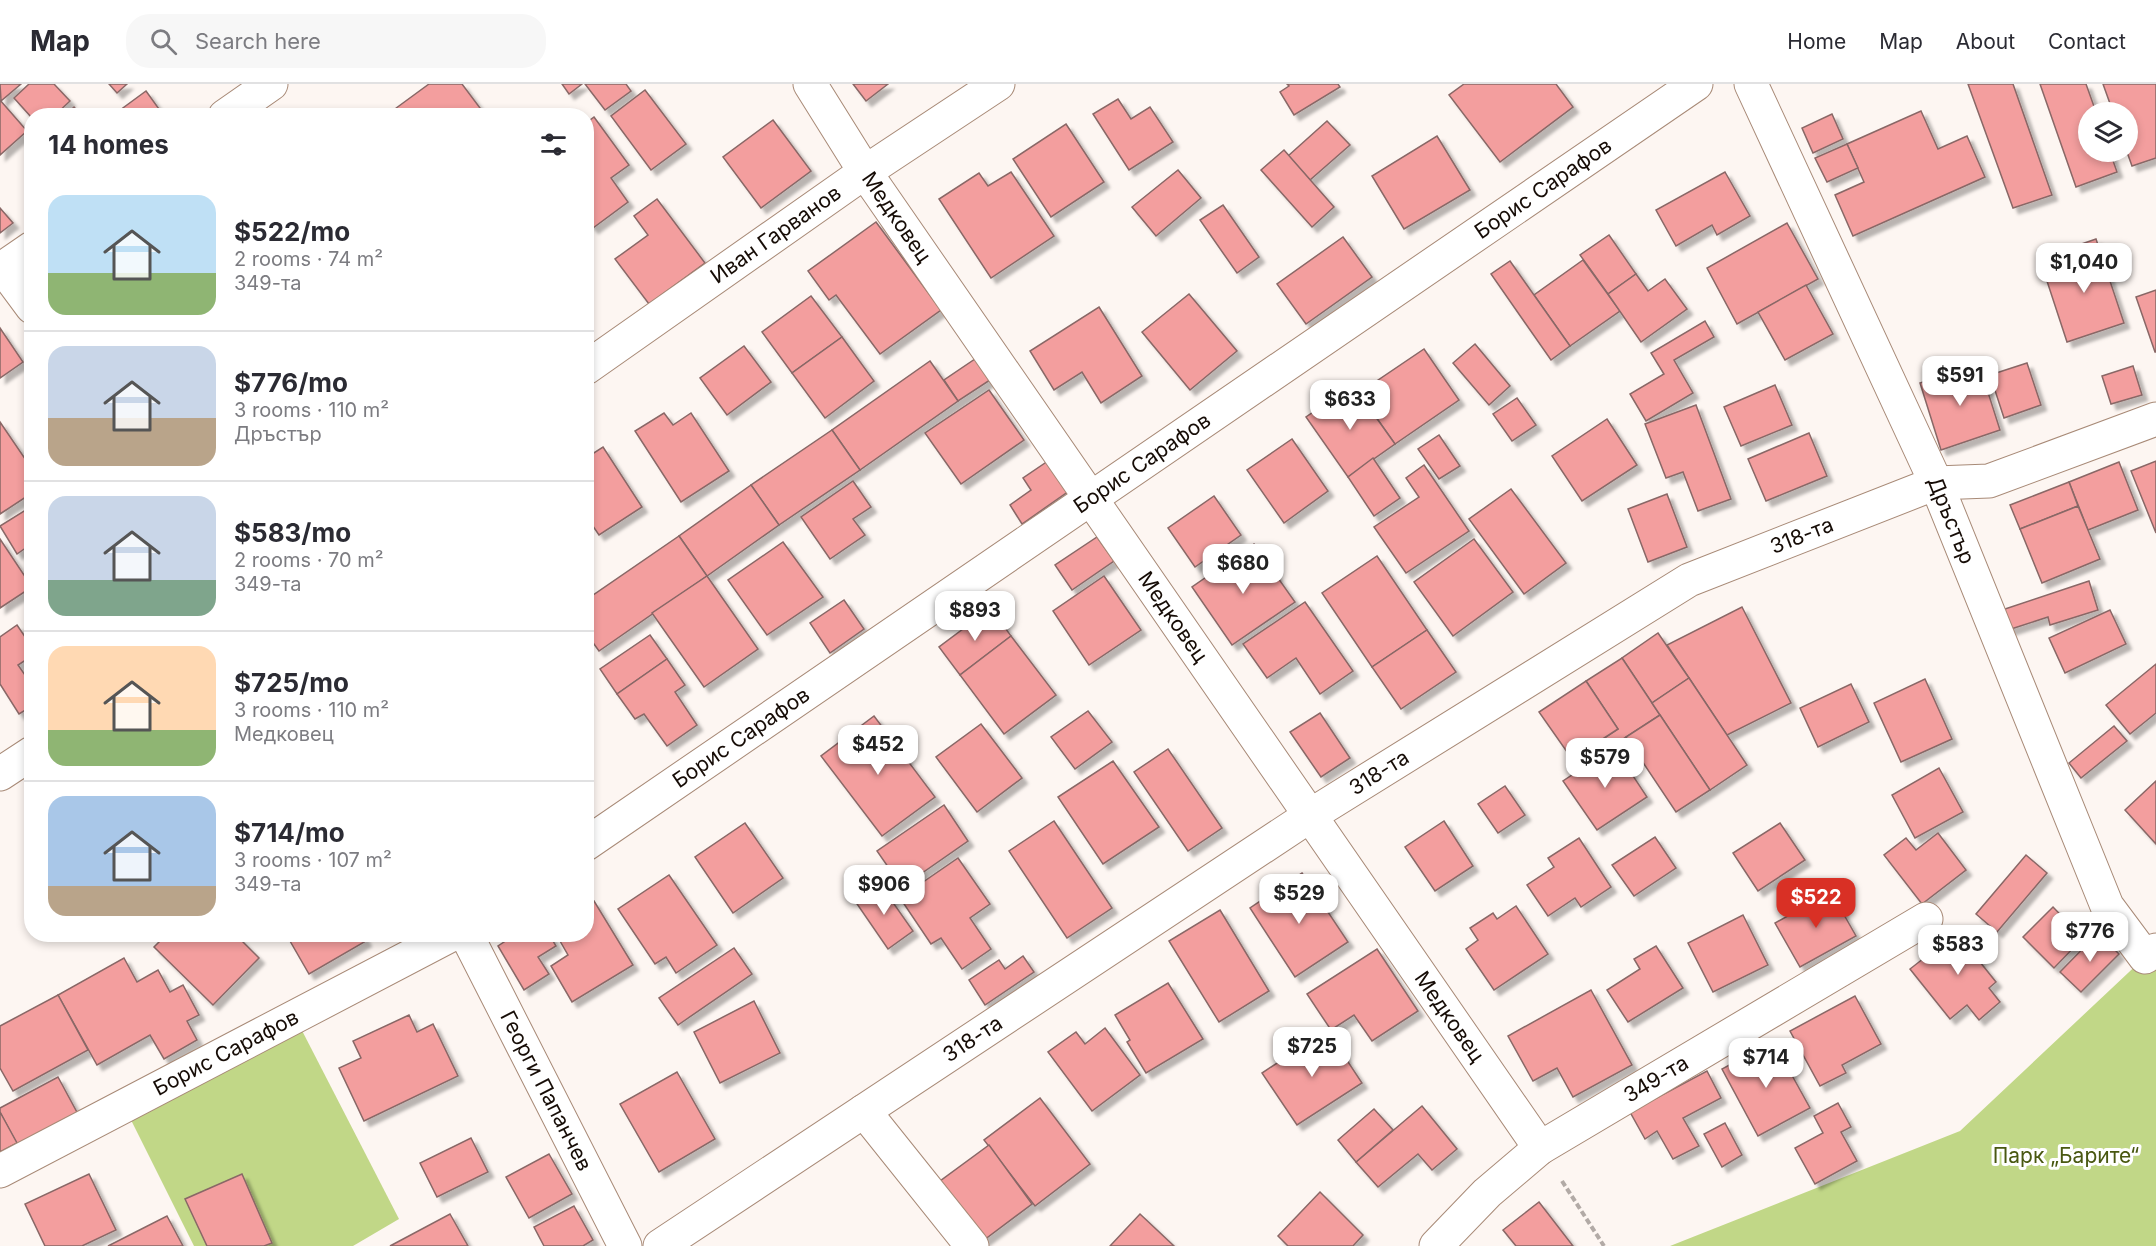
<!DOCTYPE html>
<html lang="en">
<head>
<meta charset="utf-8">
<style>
	:root { --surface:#fff; --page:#f7f7f7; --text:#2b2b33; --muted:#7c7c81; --line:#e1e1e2; --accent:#d93025 }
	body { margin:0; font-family:Inter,sans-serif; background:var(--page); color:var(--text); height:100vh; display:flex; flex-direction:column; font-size:22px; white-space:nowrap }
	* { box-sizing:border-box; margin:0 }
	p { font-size:20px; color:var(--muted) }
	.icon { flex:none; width:33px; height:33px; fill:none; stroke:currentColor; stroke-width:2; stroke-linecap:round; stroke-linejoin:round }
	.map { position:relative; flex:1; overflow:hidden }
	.sheet { position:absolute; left:24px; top:24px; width:570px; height:834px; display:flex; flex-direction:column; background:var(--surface); border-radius:24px; box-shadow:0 3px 9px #0003 }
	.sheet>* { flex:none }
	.controls { position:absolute; left:2078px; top:18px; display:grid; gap:12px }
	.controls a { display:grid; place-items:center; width:60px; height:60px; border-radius:50%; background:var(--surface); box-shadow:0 3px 9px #0003; font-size:30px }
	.price { position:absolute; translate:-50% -51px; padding:0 14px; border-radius:12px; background:#fff; color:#222; font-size:20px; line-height:39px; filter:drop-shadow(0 2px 3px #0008) }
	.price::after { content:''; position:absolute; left:50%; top:36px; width:18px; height:14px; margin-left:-9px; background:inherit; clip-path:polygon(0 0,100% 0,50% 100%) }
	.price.active { background:var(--accent); color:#fff }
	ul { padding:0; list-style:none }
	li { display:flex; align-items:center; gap:18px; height:150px; padding:0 24px }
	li+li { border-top:2px solid var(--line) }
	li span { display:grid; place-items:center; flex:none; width:168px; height:120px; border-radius:18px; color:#555 }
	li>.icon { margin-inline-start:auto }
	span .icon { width:72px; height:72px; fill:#fffc; stroke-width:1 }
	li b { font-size:26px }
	h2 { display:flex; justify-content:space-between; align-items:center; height:72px; padding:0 24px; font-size:26px }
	header { display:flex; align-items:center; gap:36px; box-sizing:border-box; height:84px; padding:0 30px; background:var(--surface); border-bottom:2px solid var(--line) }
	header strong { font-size:28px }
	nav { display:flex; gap:33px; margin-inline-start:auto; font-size:21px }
	.search { width:420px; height:54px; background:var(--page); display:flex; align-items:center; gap:15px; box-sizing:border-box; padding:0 21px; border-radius:24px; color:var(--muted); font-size:22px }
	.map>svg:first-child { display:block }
	.green { fill:#c1d787 }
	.building { fill:#f39e9e; stroke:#896766; stroke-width:1.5; filter:url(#shadow) }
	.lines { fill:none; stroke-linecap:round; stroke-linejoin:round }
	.street-casing { stroke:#a88a77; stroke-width:35 }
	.path { stroke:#b2aaa6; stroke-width:4; stroke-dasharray:6 3; stroke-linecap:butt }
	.street { stroke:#fff; stroke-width:33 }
	.labels { text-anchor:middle; stroke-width:6; stroke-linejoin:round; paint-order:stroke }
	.street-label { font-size:21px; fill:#160c06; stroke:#fff }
	.park-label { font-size:21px; fill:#495811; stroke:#fff }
</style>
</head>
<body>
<header>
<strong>Map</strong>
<div class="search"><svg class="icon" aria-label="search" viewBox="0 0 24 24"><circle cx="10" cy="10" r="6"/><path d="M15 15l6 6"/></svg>Search here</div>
<nav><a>Home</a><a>Map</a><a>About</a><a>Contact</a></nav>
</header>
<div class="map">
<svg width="2156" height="1162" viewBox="0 0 2156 1162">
	<defs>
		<filter id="shadow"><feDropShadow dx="5.5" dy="5.5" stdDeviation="1.5" flood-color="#0004"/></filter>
	</defs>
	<rect width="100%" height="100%" fill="#fdf6f2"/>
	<g class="green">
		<polygon points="2156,866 2156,1162 1670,1162 1960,1047 2145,873"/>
		<polygon points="295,933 399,1135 353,1162 194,1162 124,1022"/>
	</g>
	<g class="building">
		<polygon points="0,0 21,0 1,17"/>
		<polygon points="29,0 54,0 70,17 54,32 32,32 32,34 14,14"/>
		<polygon points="109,0 127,0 117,9"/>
		<polygon points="429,0 462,0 486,32 390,32 388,30"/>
		<polygon points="562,0 582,0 569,10"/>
		<polygon points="585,0 626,0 631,7 605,26"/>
		<polygon points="853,0 888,0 866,17"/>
		<polygon points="1287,0 1338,0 1340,3 1294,31 1280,8 1289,2"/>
		<polygon points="1464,0 1556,0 1573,23 1500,78 1449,11"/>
		<polygon points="1968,0 2013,0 2052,111 2013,124"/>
		<polygon points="2040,0 2086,0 2096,28 2088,28 2088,68 2110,68 2117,88 2076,103"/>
		<polygon points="2103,0 2156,0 2156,74 2132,82 2127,68 2127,28 2113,28"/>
		<polygon points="645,6 686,60 651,86 611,32"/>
		<polygon points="146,7 164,32 112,32"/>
		<polygon points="1118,15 1131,35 1150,23 1173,58 1129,86 1093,30"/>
		<polygon points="0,16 27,47 0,71"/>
		<polygon points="74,23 82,32 64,32"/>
		<polygon points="1921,27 1938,65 1967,52 1985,93 1853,152 1835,111 1864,98 1847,60"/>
		<polygon points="1832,30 1843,55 1813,69 1802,44"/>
		<polygon points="594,33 629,81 611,94 628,118 593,144 586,136 586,39"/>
		<polygon points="773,36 811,87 761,124 723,73"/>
		<polygon points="1327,37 1350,61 1310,96 1288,72"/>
		<polygon points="1066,40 1104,98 1051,133 1013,75"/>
		<polygon points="1437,52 1470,106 1404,145 1372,92"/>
		<polygon points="1847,60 1858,84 1827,98 1815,74"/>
		<polygon points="1284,66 1334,123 1312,143 1261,86"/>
		<polygon points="1178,86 1201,114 1156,152 1132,123"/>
		<polygon points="1011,88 1054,152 991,194 939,115 979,89 988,102"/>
		<polygon points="1725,88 1750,132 1717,151 1712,141 1676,162 1656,126"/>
		<polygon points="657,115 705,179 649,220 615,175 648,151 634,132"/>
		<polygon points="1223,121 1259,173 1237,189 1200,136"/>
		<polygon points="0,124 13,139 0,149"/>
		<polygon points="876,138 941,226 880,270 836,211 829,216 808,187"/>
		<polygon points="1787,139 1818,195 1737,240 1707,184"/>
		<polygon points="1609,151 1636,190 1608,210 1580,171"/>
		<polygon points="1343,153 1372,193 1306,240 1277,200"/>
		<polygon points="2096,155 2124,239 2067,258 2045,191 2072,182 2067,165"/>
		<polygon points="1583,176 1620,227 1570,262 1534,211"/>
		<polygon points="1510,177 1570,262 1551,276 1491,190"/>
		<polygon points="1636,190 1648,207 1665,195 1687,225 1641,258 1608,210"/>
		<polygon points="1806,201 1833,250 1785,276 1758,228"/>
		<polygon points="2156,206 2156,268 2155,268 2136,213"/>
		<polygon points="1189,210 1237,267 1190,306 1142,248"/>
		<polygon points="811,212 842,253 792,289 762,248"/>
		<polygon points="1099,223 1142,292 1101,319 1082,288 1054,306 1030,267"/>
		<polygon points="1705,237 1714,253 1674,276 1693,309 1646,337 1630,310 1664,290 1651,269"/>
		<polygon points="0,244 23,278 0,294"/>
		<polygon points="842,253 874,297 825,334 792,289"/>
		<polygon points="1475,260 1510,302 1489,321 1453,279"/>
		<polygon points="744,262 771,298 727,331 700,294"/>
		<polygon points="1424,265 1459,316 1395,360 1359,309"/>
		<polygon points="975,275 990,296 958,317 944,296"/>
		<polygon points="930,277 958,317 860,386 832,346"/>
		<polygon points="2027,279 2041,321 2004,334 1990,291"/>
		<polygon points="1979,280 2000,346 1941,366 1920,299"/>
		<polygon points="2133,282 2142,311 2111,320 2102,292"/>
		<polygon points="1353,301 1395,360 1348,393 1306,333"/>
		<polygon points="1775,301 1792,341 1741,362 1724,323"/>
		<polygon points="989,306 1024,356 961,400 925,349"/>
		<polygon points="1517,314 1536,341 1512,357 1493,330"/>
		<polygon points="1696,321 1731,415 1698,427 1683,388 1666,394 1645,340"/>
		<polygon points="664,329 673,341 691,329 729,387 681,418 635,347"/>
		<polygon points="1607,335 1637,381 1582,417 1552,372"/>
		<polygon points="0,338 32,385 32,409 0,430"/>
		<polygon points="832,346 860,386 779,441 751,401"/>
		<polygon points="1809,349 1827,392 1766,417 1748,375"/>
		<polygon points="1439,351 1460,382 1439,395 1418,365"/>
		<polygon points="1292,355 1328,407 1284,439 1247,386"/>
		<polygon points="603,363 642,423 599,451 586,432 586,374"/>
		<polygon points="1373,374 1400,414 1374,432 1348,393"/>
		<polygon points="1048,377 1069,407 1022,440 1010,421 1031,406 1023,394"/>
		<polygon points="2156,377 2156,449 2131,387"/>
		<polygon points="2119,378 2138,426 2088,446 2069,398"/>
		<polygon points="1424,381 1469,447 1406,489 1374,443 1419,413 1406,394"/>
		<polygon points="853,397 871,423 853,435 865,451 830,475 801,433"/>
		<polygon points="2069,398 2078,422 2020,445 2010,421"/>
		<polygon points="751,401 779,441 707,492 679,452"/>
		<polygon points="1511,405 1566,479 1524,510 1469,435"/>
		<polygon points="1667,410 1687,463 1648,478 1628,425"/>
		<polygon points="1214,412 1241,451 1195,483 1168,444"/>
		<polygon points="32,422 32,464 30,461 17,470 0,442"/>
		<polygon points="2078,422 2100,475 2042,499 2020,445"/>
		<polygon points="679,452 707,492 599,567 586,549 586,516"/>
		<polygon points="1097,453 1114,477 1072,506 1055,481"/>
		<polygon points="0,455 32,503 0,524"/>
		<polygon points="1474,455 1513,508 1453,552 1414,498"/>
		<polygon points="783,458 823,513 767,551 728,496"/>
		<polygon points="1254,460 1295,518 1232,561 1192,503"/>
		<polygon points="1377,472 1427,546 1372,583 1322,509"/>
		<polygon points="707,492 758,565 704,603 652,529"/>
		<polygon points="1104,492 1141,546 1089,581 1053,527"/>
		<polygon points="2089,497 2098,526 2050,541 2048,533 2008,546 2002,526"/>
		<polygon points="844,516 864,545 830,569 810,539"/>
		<polygon points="1305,518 1353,587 1320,610 1296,574 1267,594 1243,560"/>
		<polygon points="1742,523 1791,619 1727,651 1667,561"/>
		<polygon points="991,524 1011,552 960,591 939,563"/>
		<polygon points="2110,526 2126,560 2065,589 2049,554"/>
		<polygon points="17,541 32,563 32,572 18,581 32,601 32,622 19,630 0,600 0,553"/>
		<polygon points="1427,546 1456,588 1401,625 1372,583"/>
		<polygon points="1658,549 1689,594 1652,619 1622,574"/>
		<polygon points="650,551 667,575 617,610 600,585"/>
		<polygon points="1011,552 1056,611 1004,650 960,591"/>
		<polygon points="1622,574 1660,631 1591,676 1585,667 1618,645 1586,597"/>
		<polygon points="667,575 685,601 675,608 697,641 667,662 644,630 635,635 617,610"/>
		<polygon points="2156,580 2156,629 2130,650 2106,621"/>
		<polygon points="1689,594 1747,681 1710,706 1652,619"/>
		<polygon points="1925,595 1952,655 1901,678 1874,619"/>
		<polygon points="1586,597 1618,645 1572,675 1539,628"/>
		<polygon points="1851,600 1869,638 1818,663 1800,624"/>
		<polygon points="1088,627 1112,658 1075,685 1051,653"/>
		<polygon points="1320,629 1350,674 1321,693 1290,648"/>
		<polygon points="1660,631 1710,706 1676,728 1626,653"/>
		<polygon points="874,632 935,713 882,752 821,672"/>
		<polygon points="981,640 1022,694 977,728 936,673"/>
		<polygon points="2114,642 2127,657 2081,694 2069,679"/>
		<polygon points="1614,663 1647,713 1597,746 1563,697"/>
		<polygon points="1168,665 1222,744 1188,767 1134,688"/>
		<polygon points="1113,677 1159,743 1103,780 1058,713"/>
		<polygon points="1939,684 1963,728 1915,754 1892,711"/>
		<polygon points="2156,697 2156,760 2125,726"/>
		<polygon points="1505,702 1525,731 1498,749 1478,720"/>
		<polygon points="944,721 968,757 902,803 877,767"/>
		<polygon points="1054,737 1112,824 1067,854 1009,767"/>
		<polygon points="1444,737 1473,782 1435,807 1405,763"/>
		<polygon points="745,739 783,794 733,829 695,773"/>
		<polygon points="1780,739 1805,776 1758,807 1733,769"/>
		<polygon points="1938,749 1966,786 1922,820 1884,771 1906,754 1916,766"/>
		<polygon points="1655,753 1676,784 1634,812 1612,781"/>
		<polygon points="1579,754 1611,803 1581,823 1575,814 1548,832 1527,801 1554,783 1548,774"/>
		<polygon points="2026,771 2047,789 1997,848 1976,830"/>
		<polygon points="958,774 990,820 970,834 991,865 962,885 941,854 931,860 900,814"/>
		<polygon points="1302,789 1348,858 1295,893 1250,824"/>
		<polygon points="669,791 717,861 676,889 666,873 655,880 618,825"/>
		<polygon points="880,800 913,847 888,865 855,817"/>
		<polygon points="1831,808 1856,852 1800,883 1775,839"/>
		<polygon points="594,817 633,881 572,918 551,882 568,871 556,850 586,850 586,822"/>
		<polygon points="1516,822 1548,870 1494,906 1466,865 1478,856 1470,844 1493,829 1497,835"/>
		<polygon points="2053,823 2083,854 2054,884 2023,853"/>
		<polygon points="1220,826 1269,907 1219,938 1169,857"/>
		<polygon points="1743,831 1768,881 1713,908 1688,859"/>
		<polygon points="1965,842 1984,866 1976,873 1996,898 1989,904 2000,918 1979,936 1967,921 1950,935 1910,885"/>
		<polygon points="2098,849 2119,870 2081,908 2060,888"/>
		<polygon points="167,850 235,850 259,874 213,921 154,863"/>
		<polygon points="286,850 362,850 366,857 309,890"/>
		<polygon points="516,850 549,850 556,862 538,873 549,890 524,906 498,862"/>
		<polygon points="1656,862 1683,904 1628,938 1607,906 1640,885 1634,875"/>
		<polygon points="734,864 752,890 678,941 659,914"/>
		<polygon points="1377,865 1418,927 1372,957 1354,931 1331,946 1307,910"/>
		<polygon points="1023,872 1034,888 985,921 969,896 999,876 1005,885"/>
		<polygon points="124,874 137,898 158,886 170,908 183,901 199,931 187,937 197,956 164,975 150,951 97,981 58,911"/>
		<polygon points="1168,899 1203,955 1146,989 1127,958 1130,956 1115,931"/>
		<polygon points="1591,906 1632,981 1573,1013 1557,984 1533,997 1508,952"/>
		<polygon points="58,911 88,966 13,1007 0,984 0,942"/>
		<polygon points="1855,912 1881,960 1842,981 1846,989 1820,1002 1790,947"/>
		<polygon points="754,917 780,969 720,999 694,948"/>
		<polygon points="409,931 417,948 433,940 458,992 364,1037 339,984 361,974 353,957"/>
		<polygon points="1105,944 1140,991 1092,1027 1048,968 1076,948 1085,960"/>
		<polygon points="1327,946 1362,999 1297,1041 1262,989"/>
		<polygon points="1773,957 1810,1024 1758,1052 1722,985"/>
		<polygon points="1707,987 1721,1014 1683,1034 1699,1062 1673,1075 1657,1047 1645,1055 1630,1028"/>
		<polygon points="677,988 715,1055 659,1088 620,1020"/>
		<polygon points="58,993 79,1032 19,1064 0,1028 0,1024"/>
		<polygon points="1040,1014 1090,1080 1035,1122 984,1056"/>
		<polygon points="1838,1019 1851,1043 1841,1048 1857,1077 1815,1100 1795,1064 1823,1049 1814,1032"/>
		<polygon points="1422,1022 1457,1065 1432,1086 1418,1070 1378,1103 1356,1078"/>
		<polygon points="1374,1025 1393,1046 1356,1078 1338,1056"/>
		<polygon points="0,1028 17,1059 0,1068"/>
		<polygon points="1725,1039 1742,1071 1722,1083 1704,1050"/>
		<polygon points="471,1054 488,1088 437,1113 420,1079"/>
		<polygon points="989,1061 1032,1120 980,1159 936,1100"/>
		<polygon points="549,1070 572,1110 529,1134 506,1093"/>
		<polygon points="89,1090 116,1146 82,1162 45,1162 25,1120"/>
		<polygon points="242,1090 272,1159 264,1162 207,1162 185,1115"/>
		<polygon points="1320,1108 1363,1151 1353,1162 1288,1162 1278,1152"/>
		<polygon points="1539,1118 1573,1162 1516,1162 1503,1146"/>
		<polygon points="574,1122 593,1156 583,1162 544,1162 534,1143"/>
		<polygon points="450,1130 468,1162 390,1162"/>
		<polygon points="1140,1130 1174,1162 1110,1162"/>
		<polygon points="167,1132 183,1162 108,1162"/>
	</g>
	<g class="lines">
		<defs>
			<g id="street">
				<path id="s1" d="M810,0L865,88L1540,1064"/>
				<path id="s2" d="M1751,0L1936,399L2107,822L2145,873L2156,866"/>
				<polyline points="225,32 271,0"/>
				<polyline points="3,184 32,223"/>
				<polyline points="0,186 32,164"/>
				<path id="s3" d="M586,284L865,88L998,0"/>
				<polyline points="0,690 32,669"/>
				<path id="s4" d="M586,760L1696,0"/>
				<path id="s5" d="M466,850L625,1162"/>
				<polyline points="864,1027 972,1162"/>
				<path id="s6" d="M0,1087L453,850"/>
				<path id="s7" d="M660,1162L1311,731L1689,496L1936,399L1989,397L2156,335"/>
				<path id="s8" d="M1436,1162L1487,1109L1540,1064L1926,835"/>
			</g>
		</defs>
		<use href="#street" class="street-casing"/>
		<polyline class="path" points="1562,1097 1604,1162"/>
		<use href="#street" class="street"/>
	</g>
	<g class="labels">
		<g class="street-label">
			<text dy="7" stroke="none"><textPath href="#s4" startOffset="1160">Борис Сарафов</textPath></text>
			<text dy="7" stroke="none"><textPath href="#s1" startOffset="159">Медковец</textPath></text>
			<text dy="7" stroke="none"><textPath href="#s3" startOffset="232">Иван Гарванов</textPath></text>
			<text dy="7" stroke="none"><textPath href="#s4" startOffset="674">Борис Сарафов</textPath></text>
			<text dy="7" stroke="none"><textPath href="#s2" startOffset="480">Дръстър</textPath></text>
			<text dy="7" stroke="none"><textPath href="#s7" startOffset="1347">318-та</textPath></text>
			<text dy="7" stroke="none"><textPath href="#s1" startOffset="645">Медковец</textPath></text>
			<text dy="7" stroke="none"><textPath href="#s4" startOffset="188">Борис Сарафов</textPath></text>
			<text dy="7" stroke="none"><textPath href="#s7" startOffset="861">318-та</textPath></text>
			<text dy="7" stroke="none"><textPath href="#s1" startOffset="1131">Медковец</textPath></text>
			<text dy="7" stroke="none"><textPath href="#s7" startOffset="375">318-та</textPath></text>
			<text dy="7" stroke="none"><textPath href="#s6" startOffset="255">Борис Сарафов</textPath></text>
			<text dy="7" stroke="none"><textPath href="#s8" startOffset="278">349-та</textPath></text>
			<text dy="7" stroke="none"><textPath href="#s5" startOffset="176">Георги Папанчев</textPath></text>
		</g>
		<g class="park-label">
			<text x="2066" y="1079">Парк „Барите“</text>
		</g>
	</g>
</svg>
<div class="controls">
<a><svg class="icon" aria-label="layers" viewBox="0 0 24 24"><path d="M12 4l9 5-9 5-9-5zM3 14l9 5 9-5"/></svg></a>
</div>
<b class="price" style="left:2084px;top:210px">$1,040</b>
<b class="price" style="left:1960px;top:323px">$591</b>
<b class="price" style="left:1350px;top:347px">$633</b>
<b class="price" style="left:1243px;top:511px">$680</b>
<b class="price" style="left:975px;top:558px">$893</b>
<b class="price" style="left:878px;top:692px">$452</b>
<b class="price" style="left:1605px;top:705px">$579</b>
<b class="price" style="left:884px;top:832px">$906</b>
<b class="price" style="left:1299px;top:841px">$529</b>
<b class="price active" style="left:1816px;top:845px">$522</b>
<b class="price" style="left:2090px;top:879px">$776</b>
<b class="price" style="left:1958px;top:892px">$583</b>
<b class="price" style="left:1312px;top:994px">$725</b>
<b class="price" style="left:1766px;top:1005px">$714</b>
<section class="sheet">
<h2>14 homes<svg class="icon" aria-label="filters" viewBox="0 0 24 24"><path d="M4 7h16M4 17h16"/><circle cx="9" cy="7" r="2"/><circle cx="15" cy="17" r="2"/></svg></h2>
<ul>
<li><span style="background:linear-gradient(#bfe0f5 65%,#8fb573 0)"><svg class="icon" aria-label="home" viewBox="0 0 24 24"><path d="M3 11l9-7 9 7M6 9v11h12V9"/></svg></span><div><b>$522/mo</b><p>2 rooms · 74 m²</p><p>349-та</p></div></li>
<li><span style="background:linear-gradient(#c9d6e8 60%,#b9a48a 0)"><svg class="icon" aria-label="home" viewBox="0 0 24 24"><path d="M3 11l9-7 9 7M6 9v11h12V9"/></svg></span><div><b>$776/mo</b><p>3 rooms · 110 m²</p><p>Дръстър</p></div></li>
<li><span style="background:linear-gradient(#c9d6e8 70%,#7fa58c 0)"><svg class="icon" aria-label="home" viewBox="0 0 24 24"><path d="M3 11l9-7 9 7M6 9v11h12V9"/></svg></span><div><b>$583/mo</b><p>2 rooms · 70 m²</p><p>349-та</p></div></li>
<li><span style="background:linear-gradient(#ffd9b3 70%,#8fb573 0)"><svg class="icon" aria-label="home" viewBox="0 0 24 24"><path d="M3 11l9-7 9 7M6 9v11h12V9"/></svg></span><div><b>$725/mo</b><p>3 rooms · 110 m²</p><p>Медковец</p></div></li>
<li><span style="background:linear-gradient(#a9c7e8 75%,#b9a48a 0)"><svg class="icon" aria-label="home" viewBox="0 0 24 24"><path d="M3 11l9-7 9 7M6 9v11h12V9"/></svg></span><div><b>$714/mo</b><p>3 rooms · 107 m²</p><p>349-та</p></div></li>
</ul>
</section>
</div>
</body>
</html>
